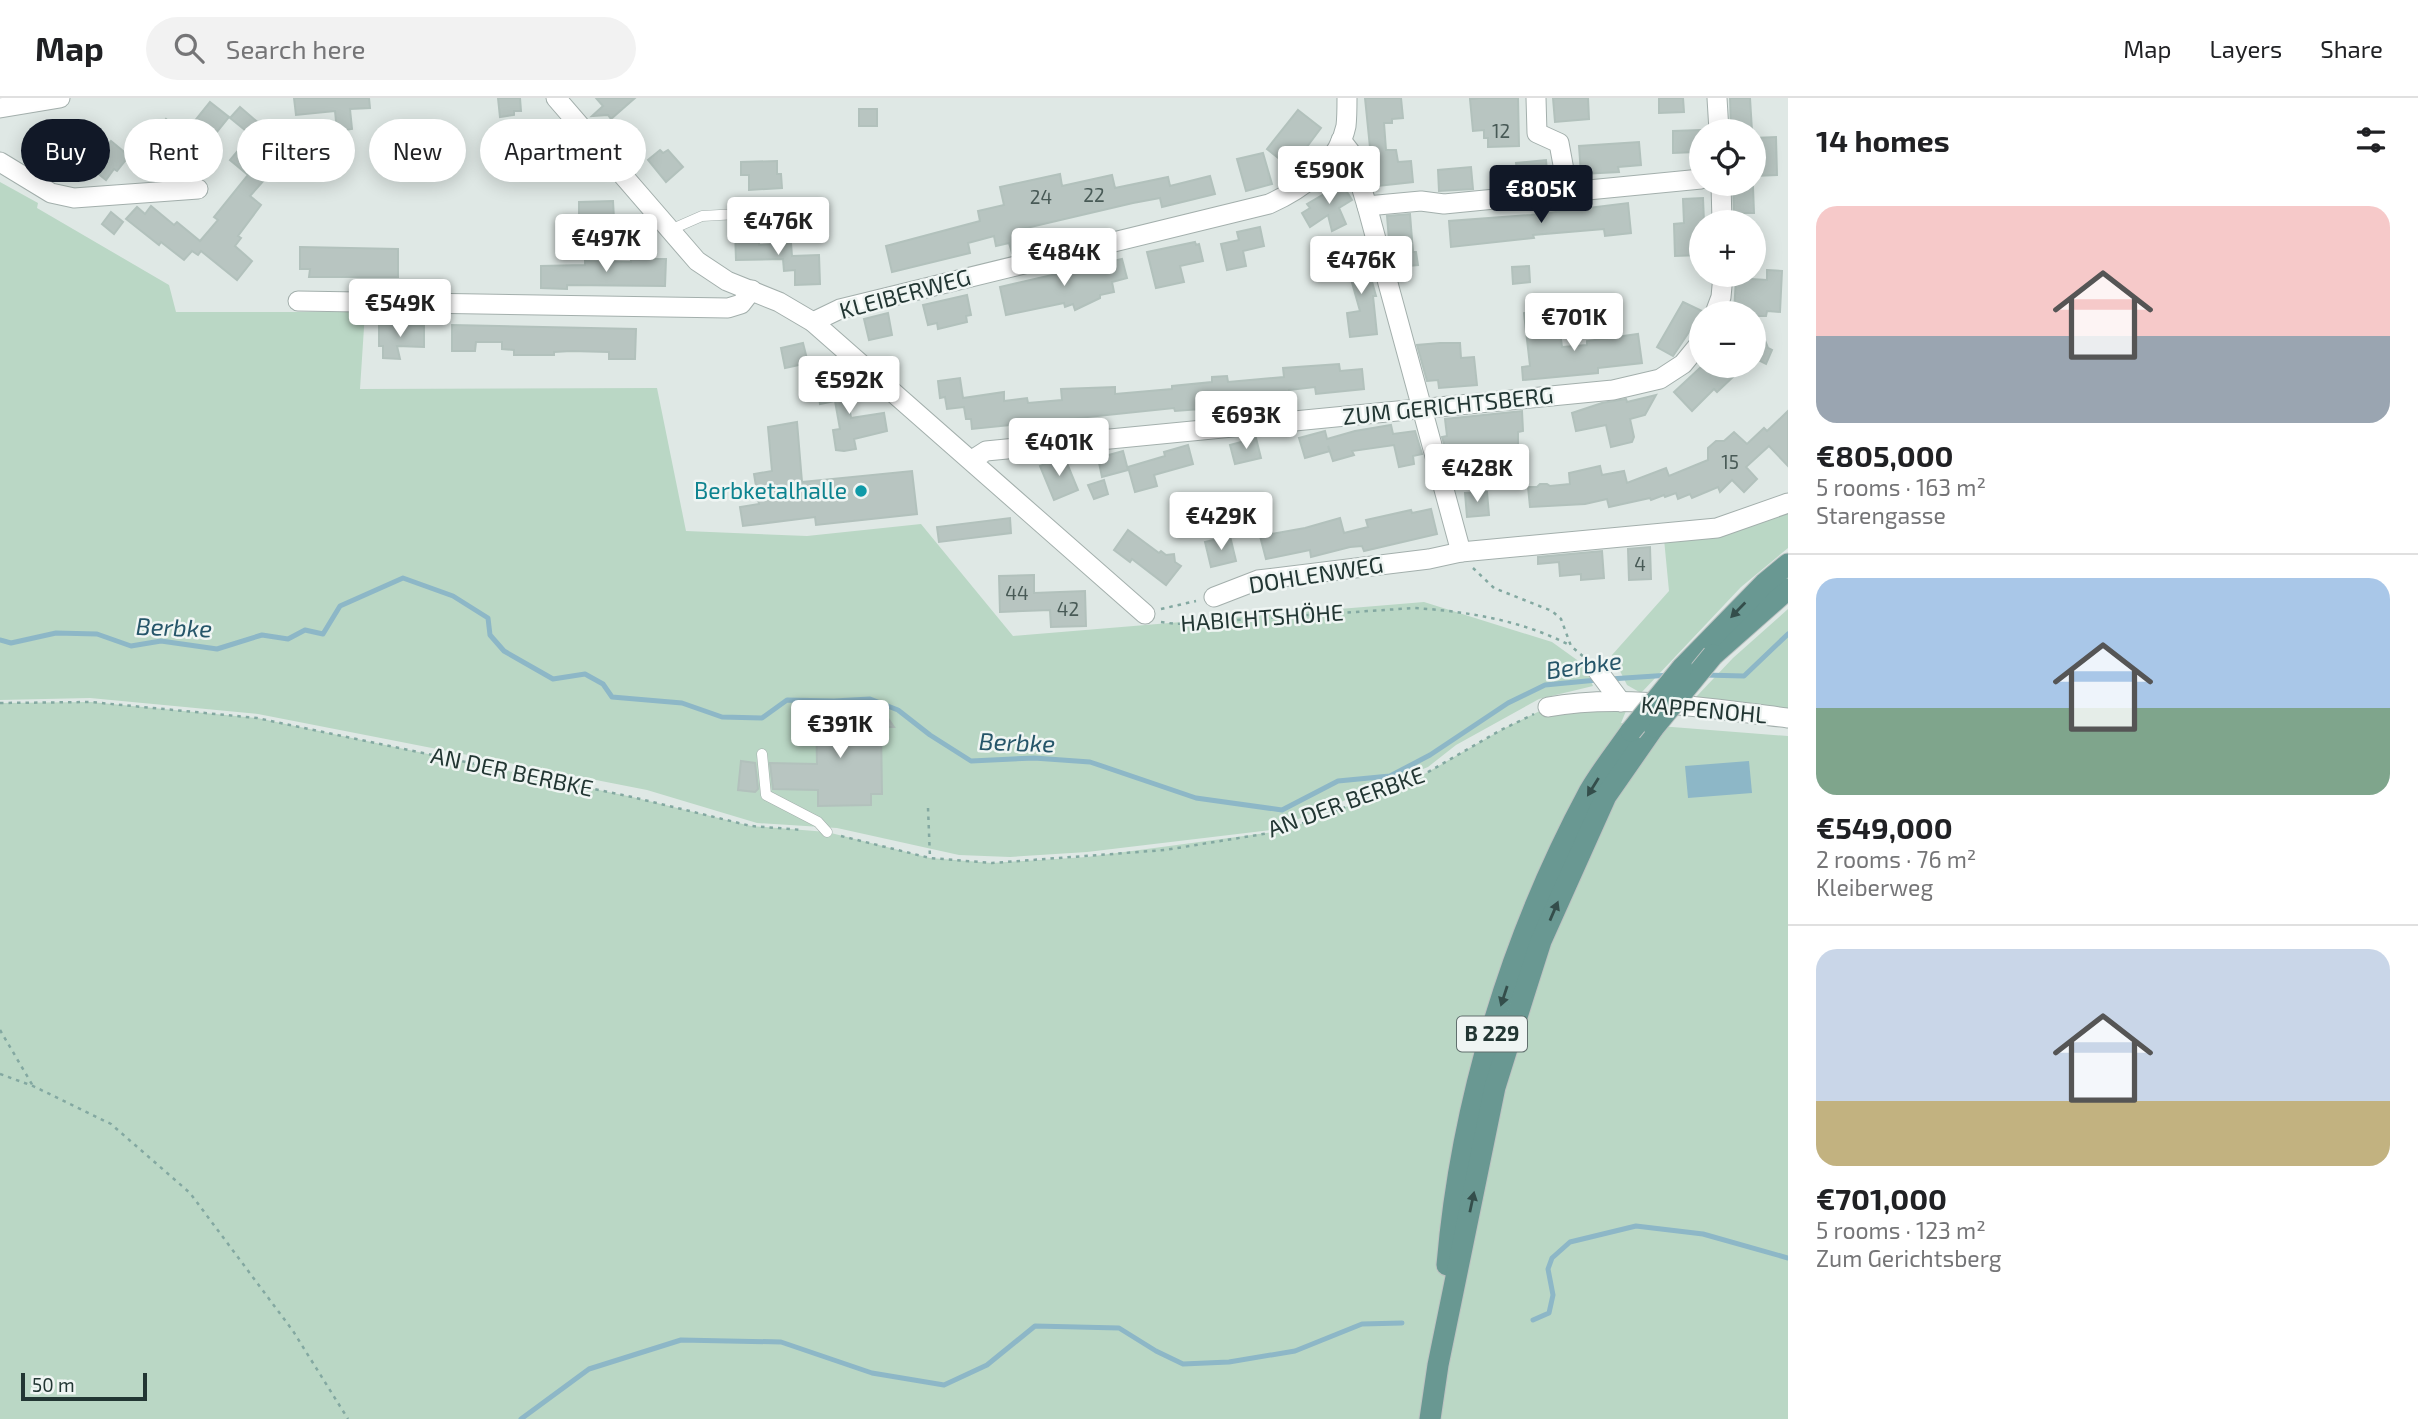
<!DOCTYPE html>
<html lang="en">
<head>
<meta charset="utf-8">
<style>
	:root { --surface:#fff; --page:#f2f2f2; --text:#202124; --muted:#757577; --line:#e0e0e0; --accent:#111827 }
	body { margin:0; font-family:"Exo 2",sans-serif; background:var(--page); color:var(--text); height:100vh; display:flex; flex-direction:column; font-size:26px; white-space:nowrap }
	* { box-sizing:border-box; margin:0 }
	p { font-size:23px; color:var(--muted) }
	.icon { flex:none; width:38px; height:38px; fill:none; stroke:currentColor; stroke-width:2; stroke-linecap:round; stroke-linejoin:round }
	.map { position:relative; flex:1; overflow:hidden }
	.side { display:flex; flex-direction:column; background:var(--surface); width:630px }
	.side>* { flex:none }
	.guide { position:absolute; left:21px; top:21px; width:665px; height:63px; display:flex; gap:14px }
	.controls { position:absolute; left:1689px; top:21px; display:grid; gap:14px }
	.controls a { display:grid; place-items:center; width:77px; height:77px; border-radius:50%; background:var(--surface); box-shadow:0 4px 18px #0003; font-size:35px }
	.scale { position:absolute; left:21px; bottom:18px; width:126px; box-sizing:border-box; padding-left:7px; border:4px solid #223633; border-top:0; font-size:19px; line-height:24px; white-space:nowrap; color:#223633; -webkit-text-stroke:5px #eff5f3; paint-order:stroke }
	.price { position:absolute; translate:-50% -60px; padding:0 16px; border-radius:7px; background:#fff; color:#222; font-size:23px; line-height:46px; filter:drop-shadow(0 2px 4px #0008) }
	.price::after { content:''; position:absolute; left:50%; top:42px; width:21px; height:16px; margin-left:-10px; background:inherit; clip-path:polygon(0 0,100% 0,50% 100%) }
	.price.selected { background:var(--accent); color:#fff }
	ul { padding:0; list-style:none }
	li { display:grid; align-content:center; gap:14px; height:371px; padding:0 28px }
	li+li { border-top:2px solid var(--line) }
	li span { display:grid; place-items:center; height:217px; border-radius:21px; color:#555 }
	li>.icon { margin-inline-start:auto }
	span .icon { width:126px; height:126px; fill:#fffc; stroke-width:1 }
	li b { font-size:30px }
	h2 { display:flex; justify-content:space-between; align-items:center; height:84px; padding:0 28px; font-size:30px }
	.tag { padding:0 24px; border-radius:32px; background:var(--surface); box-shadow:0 4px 18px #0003; font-size:24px; line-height:63px }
	.tag.selected { background:var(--accent); color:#fff }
	header { display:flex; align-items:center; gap:42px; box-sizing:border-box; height:98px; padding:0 35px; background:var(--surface); border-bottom:2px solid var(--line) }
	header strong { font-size:33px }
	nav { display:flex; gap:38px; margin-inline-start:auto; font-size:24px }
	.search { width:490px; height:63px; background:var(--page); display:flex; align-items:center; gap:18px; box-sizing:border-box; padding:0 24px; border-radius:38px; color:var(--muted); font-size:26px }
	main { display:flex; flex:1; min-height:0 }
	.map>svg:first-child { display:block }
	.green { fill:#bad7c5 }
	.water { fill:#8db7c7 }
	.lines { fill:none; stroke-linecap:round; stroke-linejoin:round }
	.stream { stroke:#8db7c7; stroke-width:5 }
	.building { fill:#b8c5c1; stroke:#b2c1bc; stroke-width:2 }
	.lane-casing { stroke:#a3afac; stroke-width:11 }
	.street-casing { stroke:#a3afac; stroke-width:21 }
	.primary-casing { stroke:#bdc3c2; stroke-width:23 }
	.path { stroke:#83a8a1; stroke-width:2.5; stroke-dasharray:3.5 5; stroke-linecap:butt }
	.lane { stroke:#fff; stroke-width:10 }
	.street { stroke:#fff; stroke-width:19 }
	.primary { stroke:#699892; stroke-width:21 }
	.primary-bridge-casing { stroke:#bdc3c2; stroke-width:23; stroke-linecap:butt }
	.primary-bridge { stroke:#699892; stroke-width:21 }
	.oneway { fill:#344e4b }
	.culture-dot { fill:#0f9aa8; stroke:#eff5f3; stroke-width:2.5 }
	.labels { text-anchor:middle; stroke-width:5; stroke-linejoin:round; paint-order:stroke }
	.number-label { font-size:19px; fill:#485a56 }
	.shield { fill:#eff5f3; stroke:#606f6d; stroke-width:2 }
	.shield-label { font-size:21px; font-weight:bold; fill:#223633 }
	.street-label { font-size:23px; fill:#223633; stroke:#eff5f3 }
	.culture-label { font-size:23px; fill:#0d838f; stroke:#eff5f3; text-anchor:end }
	.water-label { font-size:24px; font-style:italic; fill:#255569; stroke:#eff5f3 }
</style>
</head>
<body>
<header>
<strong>Map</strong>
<div class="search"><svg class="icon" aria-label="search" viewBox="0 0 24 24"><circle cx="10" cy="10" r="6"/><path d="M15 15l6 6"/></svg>Search here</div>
<nav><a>Map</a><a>Layers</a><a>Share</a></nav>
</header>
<main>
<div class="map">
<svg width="1788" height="1321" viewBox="0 0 1788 1321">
	<rect width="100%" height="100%" fill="#dfe8e5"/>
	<g class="green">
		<polygon points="0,84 38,105 37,110 169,187 176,214 365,214 360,291 657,290 686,433 807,438 921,426 1013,538 1424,504 1552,544 1584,567 1593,588 1539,601 1456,647 1428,669 1271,732 1087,754 1010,759 959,757 837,730 757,725 647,692 258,616 90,600 0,602"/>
		<polygon points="1788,412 1788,450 1741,489 1641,595 1627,587 1612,557 1669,493 1664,441"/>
		<polygon points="1788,511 1788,611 1696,599 1733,560"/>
		<polygon points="91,604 257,620 632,699 751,728 827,734 930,760 992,765 1087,759 1282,733 1409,685 1501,632 1548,609 1626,613 1621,625 1788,638 1788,1321 0,1321 0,605"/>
	</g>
	<polygon class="water" points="1749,663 1752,695 1688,700 1685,668"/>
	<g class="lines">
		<g class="stream">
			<polyline points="0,542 11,545 56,535 97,536 131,548 161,543 217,551 262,537 288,541 305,532 323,536 340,508 403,480 453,498 488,520 490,537 504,553 553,581 585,576 603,586 612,599 682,605 722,619 762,620 787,602 834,603 870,601 898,612 930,637 971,663 1034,660 1090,664 1196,700 1282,712 1338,683 1390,678 1430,657 1508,605 1545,587 1597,582"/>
			<polyline points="1704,577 1744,578 1788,536"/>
			<polyline points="1610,581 1670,577"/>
			<polyline points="1533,1222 1549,1215 1553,1197 1548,1171 1552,1160 1570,1144 1636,1128 1703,1136 1788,1160"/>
			<polyline points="521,1321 589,1271 681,1242 781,1244 872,1275 944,1287 987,1267 1035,1228 1119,1230 1156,1253 1183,1266 1229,1264 1295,1253 1362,1226 1402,1225"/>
		</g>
	</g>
	<g class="building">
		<polygon points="294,0 369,0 370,10 350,11 352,31 337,33 335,13 296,17"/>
		<polygon points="498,0 520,0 521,13 514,13 514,17 500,19"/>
		<polygon points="596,0 635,0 611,21 608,17 592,18 603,8"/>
		<polygon points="1365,0 1401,0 1403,20 1392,21 1392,25 1384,25 1386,52 1396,52 1398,64 1411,63 1413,84 1378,88 1377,79 1373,79"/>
		<polygon points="1479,0 1518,0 1519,48 1488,49 1488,40 1484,40 1484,32 1473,33 1470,1"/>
		<polygon points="1553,0 1588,0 1589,21 1555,24"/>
		<polygon points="1659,0 1683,0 1684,14 1659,15"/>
		<polygon points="1730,0 1750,0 1752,33 1731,33"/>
		<polygon points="210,4 229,19 208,45 189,30"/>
		<polygon points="240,9 261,27 259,30 277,45 262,64 272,73 250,98 261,107 238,138 241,140 235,148 252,163 237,182 201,153 198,157 192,153 184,162 161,144 159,147 126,121 137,109 145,116 151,108 174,127 177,124 200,143 218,122 214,119 248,77 230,62 251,37 230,20"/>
		<rect x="859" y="11" width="18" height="17"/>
		<polygon points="1298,12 1321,30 1291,70 1267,51"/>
		<polygon points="166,21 189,39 165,68 143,50"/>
		<polygon points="1701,32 1701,49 1695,49 1695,54 1673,55 1673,33"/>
		<polygon points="63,35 81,49 60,75 33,54 42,42 52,50"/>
		<polygon points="1776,39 1777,77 1754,78 1754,40"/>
		<polygon points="111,43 129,58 117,73 114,71 106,82 90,69"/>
		<polygon points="1639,44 1641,67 1618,69 1619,74 1581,76 1579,48"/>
		<polygon points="543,47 543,49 565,48 567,66 528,69 526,48"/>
		<polygon points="660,52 663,55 668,52 683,69 666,84 648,62"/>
		<polygon points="1263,55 1272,86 1246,93 1237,61"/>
		<polygon points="1546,62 1548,84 1532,85 1532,81 1518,82 1516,65"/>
		<polygon points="777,63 777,76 781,76 782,90 749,92 749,77 741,77 741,64"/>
		<polygon points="1471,69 1473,91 1439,93 1438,72"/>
		<polygon points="1060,76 1062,88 1112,77 1115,90 1168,79 1170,88 1210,78 1215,96 1162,109 1160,100 1133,105 1022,131 1027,151 1012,155 1009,145 996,148 994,138 968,145 970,155 892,174 886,148 980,123 978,113 1004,107 1000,89"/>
		<polygon points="1340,83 1352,102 1339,110 1346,126 1332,133 1328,117 1310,129 1302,115 1310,110 1307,106 1324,96 1322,88 1329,86 1330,89"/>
		<polygon points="1733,89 1753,89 1754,115 1734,115"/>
		<polygon points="1703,100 1704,124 1701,124 1701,157 1675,158 1674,126 1684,125 1683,101"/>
		<polygon points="613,103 614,121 628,121 629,138 614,138 614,127 579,128 579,104"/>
		<polygon points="1628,105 1631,135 1605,138 1604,131 1533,137 1534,140 1451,149 1449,123 1531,117"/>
		<polygon points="111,114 123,124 114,136 102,126"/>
		<polygon points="1410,116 1413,154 1416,154 1418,167 1396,169 1389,142 1387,118"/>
		<polygon points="1260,129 1264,148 1243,153 1246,168 1227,172 1221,146 1239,142 1237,134"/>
		<polygon points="735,132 759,132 759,147 791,145 792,158 819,157 820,186 795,187 795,172 784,173 783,161 736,162"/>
		<polygon points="1195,144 1196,147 1199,146 1203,163 1180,168 1184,184 1156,190 1147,154"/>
		<polygon points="300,149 398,151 398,179 309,179 310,171 300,171"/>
		<polygon points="1363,151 1376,198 1373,198 1377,236 1350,239 1347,215 1360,213 1344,156"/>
		<polygon points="631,161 666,161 665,188 567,187 567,191 541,190 541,168 585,167 585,163 631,164"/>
		<polygon points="1122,161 1127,180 1112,184 1114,194 1100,197 1100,200 1075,212 1073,206 1065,209 1064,205 1006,217 1000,189"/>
		<polygon points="1529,168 1530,184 1513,186 1512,169"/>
		<polygon points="1767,172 1782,173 1780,214 1767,213 1766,218 1755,218 1768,250 1772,252 1766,266 1754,260 1754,215 1734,215 1736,180 1767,182"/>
		<polygon points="967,197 971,217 966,218 967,224 938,231 937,225 928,227 923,207"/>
		<polygon points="1683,204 1702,213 1693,232 1691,231 1673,258 1657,249"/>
		<polygon points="1538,213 1540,229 1547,228 1548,235 1560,233 1562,249 1587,247 1587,243 1638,236 1642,265 1598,270 1598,275 1523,282 1522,269 1530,268 1524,215"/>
		<polygon points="888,215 892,237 869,242 864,221"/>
		<polygon points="379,227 424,228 424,249 397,248 400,261 383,260 383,248 379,248"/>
		<polygon points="452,227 636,231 635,261 609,261 609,254 571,253 554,254 554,257 514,257 514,252 502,251 502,244 476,244 475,253 452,253"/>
		<polygon points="803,245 808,265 785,270 781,250"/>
		<polygon points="1440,245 1460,245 1461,260 1474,259 1477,287 1439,290 1438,282 1427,283 1417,247"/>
		<polygon points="1339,266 1340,273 1362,271 1364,291 1316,296 1315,289 1289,292 1290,299 1241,303 1241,308 1175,313 1174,310 972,331 971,321 966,321 964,309 947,311 945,299 940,300 938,283 960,280 963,300 1004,294 1004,303 1027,300 1028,305 1062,302 1061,291 1115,289 1115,296 1172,291 1172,288 1212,284 1212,279 1227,278 1228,284 1284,279 1283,270"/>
		<polygon points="1702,268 1726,268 1735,277 1717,294 1714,291 1692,313 1674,294"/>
		<polygon points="844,280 851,320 884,315 887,333 854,341 856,351 844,353 836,352 833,332 840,331 835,303 820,306 817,285"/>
		<polygon points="1656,297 1645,317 1630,321 1634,339 1632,344 1611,349 1606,327 1576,333 1572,315 1602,305 1626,301 1627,304"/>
		<polygon points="1522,313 1523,333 1518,334 1518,357 1505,358 1506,371 1494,372 1492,356 1490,355 1489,350 1450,354 1449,347 1445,349 1442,339 1447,338 1445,321"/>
		<polygon points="1788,313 1788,368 1769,348 1746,369 1757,381 1744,394 1732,382 1720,394 1718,389 1692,400 1690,396 1678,401 1676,395 1665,399 1664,397 1651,402 1650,400 1609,409 1607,401 1585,406 1530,409 1528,389 1537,389 1540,386 1547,386 1550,388 1570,386 1569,375 1600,368 1602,377 1624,373 1627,385 1666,370 1669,378 1708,362 1708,350 1716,343 1724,343 1734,334 1747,346 1764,330 1767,333"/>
		<polygon points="797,324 802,384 912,373 917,416 816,427 815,419 743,428 740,409 759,406 754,376 772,373 768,329"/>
		<polygon points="1391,327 1393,336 1415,333 1422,356 1413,358 1414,366 1399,369 1394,347 1352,353 1354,357 1333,363 1328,348 1330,353 1305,360 1299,340 1325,333 1327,341 1355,333"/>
		<polygon points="1256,340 1261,360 1235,366 1230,347"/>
		<polygon points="1188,347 1193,366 1154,377 1157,388 1135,394 1128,369 1165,358 1164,354"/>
		<polygon points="1123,353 1128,372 1102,379 1098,360"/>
		<polygon points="1064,358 1078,392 1054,402 1040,368"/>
		<polygon points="1104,382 1108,396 1094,401 1088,387"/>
		<polygon points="1487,394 1489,417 1467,419 1465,395"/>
		<polygon points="1431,411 1437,436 1364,453 1362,448 1350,449 1311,459 1310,452 1266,461 1260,438 1305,430 1340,420 1344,435 1368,429 1366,422 1411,412 1412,415"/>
		<polygon points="1010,420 1011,435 939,444 937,429"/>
		<polygon points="1128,432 1159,455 1161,453 1166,457 1174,456 1175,464 1181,468 1166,487 1132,461 1130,464 1114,452"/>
		<polygon points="1230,438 1236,463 1211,469 1205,444"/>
		<polygon points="1650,449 1651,481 1629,482 1628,451"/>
		<polygon points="1602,453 1604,480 1581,482 1581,476 1560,478 1559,464 1538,466 1538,459"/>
		<polygon points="1034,477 1034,495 1085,493 1086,528 1051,529 1050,512 1000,514 999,478"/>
		<polygon points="883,613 894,629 881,629 882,696 871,696 871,707 818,708 818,692 773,691 770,665 817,666 816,615"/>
		<polygon points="741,663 755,665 758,691 755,694 738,692"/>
	</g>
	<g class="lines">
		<defs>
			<g id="lane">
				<polyline points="670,132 702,118 810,112"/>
				<polyline points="762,656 766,697 818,724 827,734"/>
			</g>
			<g id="street">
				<polyline points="556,0 697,163 727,183 779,204 813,224 1145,516"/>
				<polyline points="1536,0 1537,35 1559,45 1568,94"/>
				<polyline points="1717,0 1719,33"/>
				<polyline points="0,10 60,0"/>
				<polyline points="1341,42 1351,55 1367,108 1461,454"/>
				<polyline points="0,64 51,95 74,100 198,91"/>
				<polyline points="1721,86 1722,124"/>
				<polyline points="1367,108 1421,103 1444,106 1701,81"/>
				<polyline points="298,203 728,210 741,206 752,192"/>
				<polyline points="1715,215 1721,199 1723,177"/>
				<path d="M813,224L840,211L1269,106C1302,91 1338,66 1346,28C1347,19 1347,9 1347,0"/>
				<polyline points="972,362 986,353 1613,292 1660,281 1683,266 1701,244"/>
				<polyline points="1214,499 1258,482 1429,461 1461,454 1717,430 1788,405"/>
				<polyline points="1597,572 1621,604"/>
				<path d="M1548,609C1624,595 1712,611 1788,620"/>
			</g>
			<g id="primary">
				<polyline points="1713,557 1788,491"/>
				<polyline points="1682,570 1765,485 1788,466"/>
				<path d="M1447,1167C1461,1004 1511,839 1589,694C1601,673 1617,653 1631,633"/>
				<polyline points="1430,1321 1438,1267 1495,989 1526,890 1541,843 1606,698 1654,629"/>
			</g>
		</defs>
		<use href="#lane" class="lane-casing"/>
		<use href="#street" class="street-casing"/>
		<use href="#primary" class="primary-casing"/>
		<g class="path">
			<polyline points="1473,470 1494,490 1552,513 1561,521 1571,548 1585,560"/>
			<polyline points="1161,511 1196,503"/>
			<path d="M1161,524L1176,526L1414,510C1466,513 1525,523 1571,548"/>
			<polyline points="0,605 91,604 257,620 632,699 751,728 803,732"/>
			<polyline points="928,710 930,760"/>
			<polyline points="841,738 930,760 992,765 1165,752 1282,733 1409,685 1501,632 1534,616"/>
			<polyline points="0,932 33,988"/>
			<polyline points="0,976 33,988 111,1026 190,1095 293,1233 348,1321"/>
		</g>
		<use href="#lane" class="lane"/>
		<use href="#street" class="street"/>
		<use href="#primary" class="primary"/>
		<defs>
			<g id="primary-bridge">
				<polyline points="1654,629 1713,557"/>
				<polyline points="1631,633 1682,570"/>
			</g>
		</defs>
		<use href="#primary-bridge" class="primary-bridge-casing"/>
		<use href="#primary-bridge" class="primary-bridge"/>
	</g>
	<defs><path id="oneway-solid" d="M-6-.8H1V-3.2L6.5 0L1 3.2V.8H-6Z" transform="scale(1.75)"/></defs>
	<g class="oneway">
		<use href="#oneway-solid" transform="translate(1738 512) rotate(134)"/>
		<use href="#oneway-solid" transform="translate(1593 689) rotate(122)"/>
		<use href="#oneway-solid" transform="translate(1554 813) rotate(-67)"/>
		<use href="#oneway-solid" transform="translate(1504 898) rotate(108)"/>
		<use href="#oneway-solid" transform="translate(1472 1104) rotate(-78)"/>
	</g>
	<circle class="culture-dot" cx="861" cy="393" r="7"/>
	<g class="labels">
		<g class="number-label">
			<text x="1501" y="40">12</text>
			<text x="1094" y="104">22</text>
			<text x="1041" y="106">24</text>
			<text x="1730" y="371">15</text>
			<text x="1640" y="473">4</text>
			<text x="1017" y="502">44</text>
			<text x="1068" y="518">42</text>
		</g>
		<rect class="shield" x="1457" y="918.5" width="70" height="35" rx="5"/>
		<g class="shield-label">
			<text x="1492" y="943">B 229</text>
		</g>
		<g class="street-label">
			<text transform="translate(905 196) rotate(-15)" y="8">KLEIBERWEG</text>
			<text transform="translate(1448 308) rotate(-6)" y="8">ZUM GERICHTSBERG</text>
			<text transform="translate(1316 477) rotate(-9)" y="8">DOHLENWEG</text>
			<text transform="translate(1262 520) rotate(-4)" y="8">HABICHTSHÖHE</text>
			<text transform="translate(1704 612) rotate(5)" y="8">KAPPENOHL</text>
			<text transform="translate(512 674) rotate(12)" y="8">AN DER BERBKE</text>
			<text transform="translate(1346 704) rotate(-20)" y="8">AN DER BERBKE</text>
		</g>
		<g class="culture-label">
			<text x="847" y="401">Berbketalhalle</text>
		</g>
		<g class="water-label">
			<text transform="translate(174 530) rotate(2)" y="8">Berbke</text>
			<text transform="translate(1584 568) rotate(-8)" y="8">Berbke</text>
			<text transform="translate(1017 645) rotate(2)" y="8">Berbke</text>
		</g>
	</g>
</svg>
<div class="controls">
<a><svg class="icon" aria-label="locate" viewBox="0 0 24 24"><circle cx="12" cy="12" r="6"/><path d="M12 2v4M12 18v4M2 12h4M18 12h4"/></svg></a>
<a>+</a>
<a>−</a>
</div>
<div class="scale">50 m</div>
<b class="price" style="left:1329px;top:108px">€590K</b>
<b class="price selected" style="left:1541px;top:127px">€805K</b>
<b class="price" style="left:778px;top:159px">€476K</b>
<b class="price" style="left:606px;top:176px">€497K</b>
<b class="price" style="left:1064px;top:190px">€484K</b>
<b class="price" style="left:1361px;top:198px">€476K</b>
<b class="price" style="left:400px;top:241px">€549K</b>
<b class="price" style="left:1574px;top:255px">€701K</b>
<b class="price" style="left:849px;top:318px">€592K</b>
<b class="price" style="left:1246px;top:353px">€693K</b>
<b class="price" style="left:1059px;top:380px">€401K</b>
<b class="price" style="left:1477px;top:406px">€428K</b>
<b class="price" style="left:1221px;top:454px">€429K</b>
<b class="price" style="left:840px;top:662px">€391K</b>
<div class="guide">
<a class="tag selected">Buy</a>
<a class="tag">Rent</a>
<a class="tag">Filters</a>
<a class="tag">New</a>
<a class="tag">Apartment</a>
</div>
</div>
<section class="side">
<h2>14 homes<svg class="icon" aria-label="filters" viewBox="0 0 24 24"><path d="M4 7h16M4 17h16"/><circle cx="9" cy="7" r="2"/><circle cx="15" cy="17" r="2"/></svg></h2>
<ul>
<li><span style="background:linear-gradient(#f6c9c9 60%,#9aa5b1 0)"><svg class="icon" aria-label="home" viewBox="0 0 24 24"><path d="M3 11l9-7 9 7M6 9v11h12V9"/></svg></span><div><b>€805,000</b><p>5 rooms · 163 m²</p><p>Starengasse</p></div></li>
<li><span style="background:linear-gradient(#a9c7e8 60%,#7fa58c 0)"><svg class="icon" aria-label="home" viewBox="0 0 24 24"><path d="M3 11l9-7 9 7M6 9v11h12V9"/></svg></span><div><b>€549,000</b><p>2 rooms · 76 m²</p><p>Kleiberweg</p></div></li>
<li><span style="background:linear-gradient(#c9d6e8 70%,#c2b280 0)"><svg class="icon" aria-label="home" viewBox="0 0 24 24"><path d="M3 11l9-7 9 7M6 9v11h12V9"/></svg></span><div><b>€701,000</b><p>5 rooms · 123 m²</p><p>Zum Gerichtsberg</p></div></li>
</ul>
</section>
</main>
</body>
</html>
